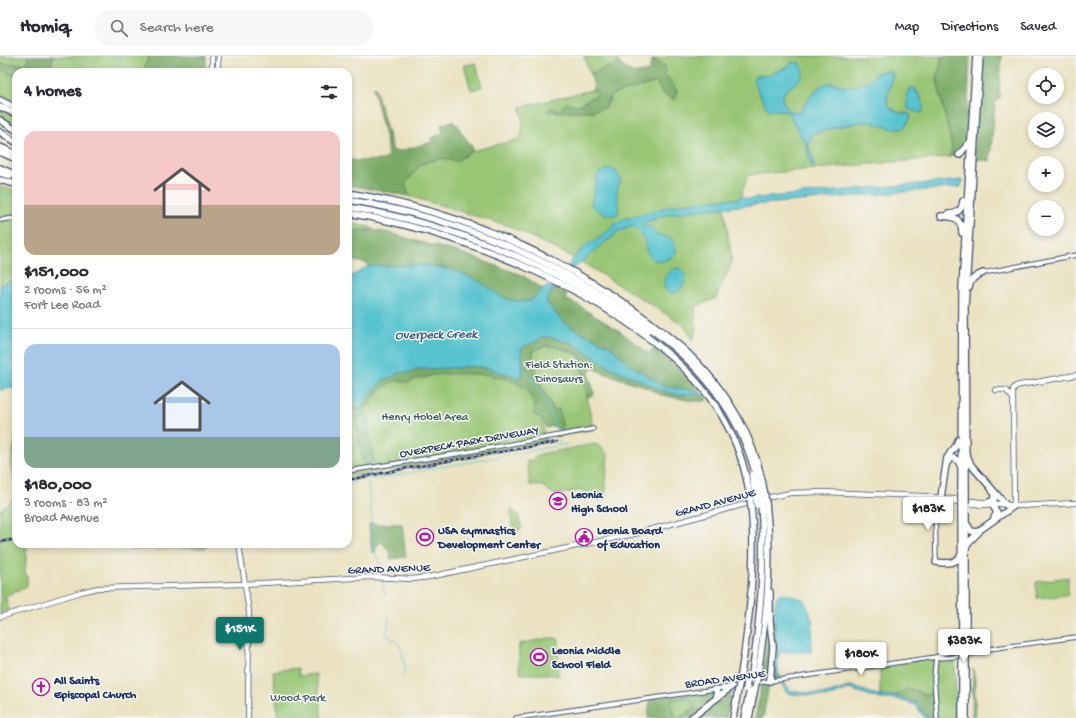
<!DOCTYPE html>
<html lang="en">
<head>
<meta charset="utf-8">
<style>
	:root { --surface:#fff; --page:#f7f7f7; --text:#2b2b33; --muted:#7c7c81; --line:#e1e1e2; --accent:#0f766e }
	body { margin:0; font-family:"Gochi Hand",sans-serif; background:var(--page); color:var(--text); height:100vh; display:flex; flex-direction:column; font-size:15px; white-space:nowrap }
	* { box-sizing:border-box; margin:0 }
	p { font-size:13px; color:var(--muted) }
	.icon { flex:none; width:22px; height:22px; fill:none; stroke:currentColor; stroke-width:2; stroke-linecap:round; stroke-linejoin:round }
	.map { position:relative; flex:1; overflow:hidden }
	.panel { position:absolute; left:12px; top:12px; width:340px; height:480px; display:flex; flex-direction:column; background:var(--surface); border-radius:12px; box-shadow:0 2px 6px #0003 }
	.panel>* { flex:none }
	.controls { position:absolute; left:1028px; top:12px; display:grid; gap:8px }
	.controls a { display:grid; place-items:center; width:36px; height:36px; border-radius:50%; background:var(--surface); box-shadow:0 2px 6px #0003; font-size:20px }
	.price { position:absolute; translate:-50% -34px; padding:0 9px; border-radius:4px; background:#fff; color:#222; font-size:13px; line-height:26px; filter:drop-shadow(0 1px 2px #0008) }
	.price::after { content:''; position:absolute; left:50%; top:24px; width:12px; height:9px; margin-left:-6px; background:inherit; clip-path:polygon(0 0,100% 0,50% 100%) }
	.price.active { background:var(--accent); color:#fff }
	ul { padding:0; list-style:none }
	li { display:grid; align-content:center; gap:8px; height:212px; padding:0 12px }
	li+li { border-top:1px solid var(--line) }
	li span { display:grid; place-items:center; height:124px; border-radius:12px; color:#555 }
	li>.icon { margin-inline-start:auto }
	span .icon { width:72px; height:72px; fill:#fffc; stroke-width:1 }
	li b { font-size:17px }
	h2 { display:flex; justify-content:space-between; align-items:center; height:48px; padding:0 12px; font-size:17px }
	header { display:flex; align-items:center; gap:24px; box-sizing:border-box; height:56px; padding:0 20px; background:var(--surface); border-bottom:1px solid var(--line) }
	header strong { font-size:19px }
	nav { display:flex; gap:22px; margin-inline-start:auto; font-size:14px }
	.search { width:280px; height:36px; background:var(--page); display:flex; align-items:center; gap:10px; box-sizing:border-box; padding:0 14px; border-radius:22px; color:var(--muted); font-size:15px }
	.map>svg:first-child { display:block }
	.green { fill:#99c674; stroke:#5a7a69; fill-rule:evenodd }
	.forest { fill:#7aab66; stroke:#4a6d62 }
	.water { fill:#56c3cf; stroke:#387996 }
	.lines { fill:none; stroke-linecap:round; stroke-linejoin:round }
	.stream { stroke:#56c3cf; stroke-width:1 }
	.minor-casing { stroke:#3a4a6d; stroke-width:5.5 }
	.major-casing { stroke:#3a4a6d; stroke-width:6 }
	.highway-casing { stroke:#3a4a6d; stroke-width:8 }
	.minor { stroke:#fff; stroke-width:3.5 }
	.major { stroke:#fff; stroke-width:4.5 }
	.highway { stroke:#fff; stroke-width:5.5 }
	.rail-casing { stroke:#1b2f5e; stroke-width:2.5 }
	.rail { stroke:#f6f6f2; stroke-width:1; stroke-dasharray:3; stroke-linecap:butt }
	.highway-bridge-casing { stroke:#3a4a6d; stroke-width:8; stroke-linecap:butt }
	.highway-bridge { stroke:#fff; stroke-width:5.5 }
	.labels { text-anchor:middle; stroke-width:3; stroke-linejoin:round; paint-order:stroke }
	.park-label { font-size:12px; fill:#415c65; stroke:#f6f6f2 }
	.street-label { font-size:12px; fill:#1b2f5e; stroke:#f6f6f2 }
	.poi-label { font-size:12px; font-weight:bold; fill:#1b2f5e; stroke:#f6f6f2; text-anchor:start }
	.water-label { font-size:13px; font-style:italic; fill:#2d5b80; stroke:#f6f6f2 }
</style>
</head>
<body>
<header>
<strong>Homiq</strong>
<div class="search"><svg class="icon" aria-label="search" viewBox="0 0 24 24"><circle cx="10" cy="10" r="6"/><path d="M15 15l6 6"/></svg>Search here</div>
<nav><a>Map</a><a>Directions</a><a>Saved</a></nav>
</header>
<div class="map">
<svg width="1076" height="662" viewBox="0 0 1076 662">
	<rect width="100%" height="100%" fill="#f6f6f2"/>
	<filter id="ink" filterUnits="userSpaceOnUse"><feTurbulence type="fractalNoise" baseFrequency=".025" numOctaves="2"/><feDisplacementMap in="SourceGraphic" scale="8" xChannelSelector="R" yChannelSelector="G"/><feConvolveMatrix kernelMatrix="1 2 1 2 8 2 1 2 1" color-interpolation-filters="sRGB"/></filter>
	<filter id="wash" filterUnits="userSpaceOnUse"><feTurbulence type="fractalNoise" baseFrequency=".012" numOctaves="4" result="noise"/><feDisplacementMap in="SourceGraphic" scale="16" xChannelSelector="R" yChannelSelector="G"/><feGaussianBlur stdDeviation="0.9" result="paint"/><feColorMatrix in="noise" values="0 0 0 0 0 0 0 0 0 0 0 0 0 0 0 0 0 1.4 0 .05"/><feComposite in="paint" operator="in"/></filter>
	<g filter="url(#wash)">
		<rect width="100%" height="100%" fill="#eae2c1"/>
		<g class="green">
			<polygon points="0,0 28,0 27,8 0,8"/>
			<polygon points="53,0 149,0 145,11 146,16 50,16"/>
			<polygon points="584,0 617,0 619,7 590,18"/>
			<path d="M672,0H942L937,24L952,90L950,101L748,119L740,143H722L724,151L732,206L716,242L695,251L696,274L693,284L684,269L580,205L509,170L409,140L405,128L421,108L441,102L456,105L472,95L520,83L523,70L521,51L596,33L598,38L578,49L566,47L559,55L550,51L548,55H593L606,51L611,39L656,26L662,37L675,44L677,35L665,18V10L652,4ZM793,6L795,7H800L803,14L802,20L797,26L784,36L782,43L788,55L799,56C809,45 816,26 833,27C836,27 839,29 842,30C846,31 855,30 860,29C875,24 871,15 889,15L891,18L893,19C892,31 879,48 896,55C901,58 906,56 911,59C910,65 906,72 900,73C888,74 878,66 866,66C857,66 847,69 838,71C829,73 820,75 811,78V83L810,86L808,87L811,99L814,104V109L812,111L806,89L789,58C782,51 773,57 767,52C766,51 754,28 754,26C754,23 754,23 755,20C757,19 759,20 762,20C768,20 788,11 793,6ZM911,32L915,33L916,37L919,38C921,42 924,51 923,56L921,57L909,53C906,45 905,38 911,32Z"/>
			<polygon points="476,7 482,31 471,34 464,9"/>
			<polygon points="0,12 16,22 16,48 0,40"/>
			<polygon points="0,54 16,61 16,69 0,59"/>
			<polygon points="0,131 16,134 16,222 0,230"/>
			<polygon points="348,167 370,171 374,174 359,174 348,176"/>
			<path d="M555,290L580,299L593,373L563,379L559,353L554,354C544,336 533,317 533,296L540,291Z"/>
			<polygon points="402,316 505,317 528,333 541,362 546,386 348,421 348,344 351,345"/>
			<polygon points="16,381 16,433 11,406"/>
			<polygon points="595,388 601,391 608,399 605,444 595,443 588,437 582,434 555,439 542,430 530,429 527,405 531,405 540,398"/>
			<polygon points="16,441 16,488 27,488 25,518 27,519 27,530 5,540 9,554 0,557 0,454"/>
			<polygon points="511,453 518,459 522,472 519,475 515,475 512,470"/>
			<polygon points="131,488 206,488 206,492 131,493"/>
			<polygon points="1068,521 1068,539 1037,542 1036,526"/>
			<polygon points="548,582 556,582 559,584 558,620 547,618 521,618 519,613 519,588"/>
			<polygon points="955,599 955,662 934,662 933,636 926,639 908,632 895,640 880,640 880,610"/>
			<polygon points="298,612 299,620 316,618 322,662 278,662 273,615"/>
			<polygon points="688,641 695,652 680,662 675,662 671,644"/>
		</g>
		<g class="forest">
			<polygon points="28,0 53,0 50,16 16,16 16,22 0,12 0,8 27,8"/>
			<polygon points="149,0 206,0 206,16 146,16 145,11"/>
			<polygon points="942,0 970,0 966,87 960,96 950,101 952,90 937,24"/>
			<polygon points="980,0 1002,0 999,36 1001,41 995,47 990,105 974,103"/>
			<path d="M652,4L665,10V18L677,35L675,44L662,37L656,26L611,39L606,51L593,55L547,56L550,51L559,55L566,47L578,49L597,39L596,34L591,35C596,30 592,24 590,18L619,7C629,17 636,19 649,15Z"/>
			<polygon points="373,31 375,31 393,95 400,95 432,86 431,82 443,77 441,69 453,65 454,69 457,68 463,79 472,90 472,95 456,105 441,102 421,108 405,128 409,140 348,129 348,103 356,105 384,104 388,99 386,84"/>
			<polygon points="359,174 374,174 395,178 412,184 458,196 522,219 543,233 531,245 516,246 502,242 476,224 457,216 440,211 423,209 368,211 367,207 348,204 348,176"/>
			<path d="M556,231L567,238L565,243L582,251L585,254L620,275L649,298L654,292C671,305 686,319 700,335L665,331L629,308L610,290L569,270L561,264L546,246L553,233Z"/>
			<path d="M542,281H549L572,287L611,312L633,321L661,334L678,339L703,338L707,344L703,345H693L661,339L643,330L601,316L591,311C586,321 594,329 594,339L587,341L580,299C563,293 549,284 533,296C532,317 544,336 554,354L559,353L563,374H560L553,370L546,372C542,362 542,363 533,358L535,352L530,338L526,332L508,323L491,320L489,318L487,319C477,318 430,316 425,322C419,321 414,325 407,326C403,327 399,324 395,325C386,327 373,341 370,349L368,350L364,355L353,354L349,351L348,344L355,348L357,352L362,353L365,344L379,328L385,323L393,321L396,318L402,316L407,317L418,313L458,312C479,306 500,317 521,322L523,312L521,293C527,287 536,288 542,281Z"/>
			<path d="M361,357L364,358L368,361V372L374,405L371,408H364C360,403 356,367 357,359Z"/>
			<polygon points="369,468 402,468 406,501 390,503 391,498 382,486 376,490 376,495 372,497"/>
			<polygon points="774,563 777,591 775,616 783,628 769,629 763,662 755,662 760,637 770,565"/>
			<polygon points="973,613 975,624 975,662 972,662"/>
			<polygon points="908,632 926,639 933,636 934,662 928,662 916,647 895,640"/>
			<polygon points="716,633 715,644 732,634 726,662 680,662 695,652 688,641 671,645 675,662 648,662 650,643"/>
		</g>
		<g class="water">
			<path d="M793,6L795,7H800L803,14L802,20L797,26L784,36L782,43L788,55L799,56C809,45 816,26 833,27C836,27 839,29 842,30C847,31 856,30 860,29C875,24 871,15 890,15L891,18L893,19C892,31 878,48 896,55C901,58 906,57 911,59C909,65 906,72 900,73C888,74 878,66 866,66C857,66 847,69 838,71C830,73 820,75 811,78V83L808,87L811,99L814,104V109L812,112L806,89L789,58C782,51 773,57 767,52C766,51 754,28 754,26C753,23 754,23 755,20C757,19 759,20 761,20C769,20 788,12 793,6Z"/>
			<path d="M911,32L916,33V37H919L924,53L921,57L908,53C906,45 905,38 911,32Z"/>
			<path d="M608,113L615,114L621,123C620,127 617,131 617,135C616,144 627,165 606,158C599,156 595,153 591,147L597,120L599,117Z"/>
			<path d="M962,124L961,131L718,152L669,158L641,168L644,171L651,170L656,178L671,182L676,192V197C665,208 652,209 646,193C645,189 645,186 644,183C641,178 637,174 634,170L617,176L612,182L606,185L576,211L575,210L551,232L553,233L546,246L561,264L569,270L610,290L629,308L665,331L700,335L703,338L678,339L661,334L633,321L611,312L572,287L548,281H542C536,288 527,287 521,293L523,312L521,322C500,317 479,306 458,312L418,313L407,317L402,316L396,318L393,321L385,323L379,328L365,344L361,354L359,353L355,348L348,344V222C354,219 361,214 367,211C372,209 380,210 385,210C416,208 448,209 476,224C501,237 499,247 531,245L546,230L549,231L571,208L569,207L584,191L591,186L595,185L612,172L614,168L623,163L674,149L722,143H739L742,139L745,143Z"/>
			<path d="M679,212L685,218C687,225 682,233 677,237H670L664,232C663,222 669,213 679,212Z"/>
			<polygon points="16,222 16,332 0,334 0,230"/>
			<path d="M784,537L804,544L813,565L811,596H780L778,606V616L785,628L792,635L826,638L851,630L880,640H895L916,647L928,662H925L915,649L896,643H880L849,633L828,641L792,638L786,636C784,631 775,617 775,614C775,607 777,600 777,593C777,581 770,546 779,538Z"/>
		</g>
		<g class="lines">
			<g class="stream">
				<polyline points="118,16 119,6 122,0"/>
				<polyline points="0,139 9,139 16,140"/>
				<path d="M522,313C541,330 551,353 557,377"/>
				<polyline points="361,354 368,408"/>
				<polyline points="559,383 559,389"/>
				<polyline points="522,396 568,388"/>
				<polyline points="348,428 356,426 361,422 374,423 519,397"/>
				<polyline points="368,429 371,455 373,487 376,499 380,505 381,519"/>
				<polyline points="382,525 385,540"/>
				<path d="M388,559L389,567L386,577C389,583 394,583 398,587C403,594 403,604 406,612L403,618"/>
			</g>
		</g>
	</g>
	<g filter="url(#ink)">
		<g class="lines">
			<defs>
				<g id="minor">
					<polyline points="0,164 16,162"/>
					<polyline points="983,217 1076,199"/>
					<polyline points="348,415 456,398 593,373"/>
					<polyline points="935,444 936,506"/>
					<polyline points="936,601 934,622 937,662"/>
					<path d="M936,601C942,596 981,591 989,593"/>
					<path d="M516,662L936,601C942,604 983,597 989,593L1076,581"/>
				</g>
				<g id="major">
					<polyline points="212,16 212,0"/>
					<polyline points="217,16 219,0"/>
					<polyline points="995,334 1006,334 1012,341"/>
					<polyline points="925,442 983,449 995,448"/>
					<polyline points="762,443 790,437 822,436 924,440 1019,450 1076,447"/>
					<polyline points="1014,450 1013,333 1016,330 1020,329 1076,319"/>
					<polyline points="239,488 249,556 248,662"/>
					<polyline points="0,561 81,536 98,532 243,528 371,521 412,523 429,521 634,478 753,446"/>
				</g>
				<g id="highway">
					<polyline points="0,44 16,52"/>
					<polyline points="0,51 16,58"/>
					<polyline points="0,64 16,74"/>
					<polyline points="0,76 16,86"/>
					<polyline points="0,91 16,98"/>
					<polyline points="0,96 16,103"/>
					<polyline points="959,99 969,87"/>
					<polyline points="0,112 16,119"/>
					<polyline points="0,117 11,120"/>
					<polyline points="0,124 16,128"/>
					<path d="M348,137C472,157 586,210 681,291"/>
					<path d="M348,144C469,163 584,215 678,295"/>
					<path d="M348,151C454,168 561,211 647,275"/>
					<path d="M348,157C459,176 587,227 672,301"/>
					<path d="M948,158C958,158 962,154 963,145"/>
					<path d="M941,160C955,161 961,161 962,177"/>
					<path d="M969,231C970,223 976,220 983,217"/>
					<polyline points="967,399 971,409 1006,449"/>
					<polyline points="947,407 950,403 954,402 958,405 960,409"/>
					<polyline points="961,437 962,232 976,0"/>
					<polyline points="966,438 965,251 980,0"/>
					<polyline points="941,441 947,402 951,396 956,390 958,384"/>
					<polyline points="989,446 994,444 994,438 992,434"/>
					<polyline points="992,449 997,456 994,462"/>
					<polyline points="966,451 966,593"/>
					<polyline points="961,452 962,593"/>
					<polyline points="967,468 971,475 977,476 1014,450"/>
					<polyline points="967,490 971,484 979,476"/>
					<path d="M936,506C945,507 956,509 961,499"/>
					<polyline points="966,601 966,662"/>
					<polyline points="962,602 962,662"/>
					<path d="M757,623C766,566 773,505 766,447"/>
					<path d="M740,624C749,569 757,505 751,450"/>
					<path d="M751,624C760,566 766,506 761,448"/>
					<polyline points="770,625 773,591 770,566 770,536"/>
					<polyline points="716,633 717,642"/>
					<polyline points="691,662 731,631"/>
					<polyline points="733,662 738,634"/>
					<polyline points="744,662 750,633"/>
					<polyline points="749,662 755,632"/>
				</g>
			</defs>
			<use href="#minor" class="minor-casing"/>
			<use href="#major" class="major-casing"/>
			<use href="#highway" class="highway-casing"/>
			<use href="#minor" class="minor"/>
			<use href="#major" class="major"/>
			<use href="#highway" class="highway"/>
			<defs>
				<g id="rail">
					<polyline points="348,424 397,414 557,386"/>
					<polyline points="0,486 16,483"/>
				</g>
			</defs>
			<use href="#rail" class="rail-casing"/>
			<use href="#rail" class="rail"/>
			<defs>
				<g id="highway-bridge">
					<path d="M681,291C727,332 758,385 766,447"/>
					<path d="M678,295C723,335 754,387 761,448"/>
					<path d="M672,301C719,343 744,388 751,450"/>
					<polyline points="752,419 757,449"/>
					<polyline points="961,437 961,452"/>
					<polyline points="966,438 966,451"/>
					<polyline points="962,593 962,602"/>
					<polyline points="966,593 966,601"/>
					<polyline points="755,632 757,623"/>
					<polyline points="746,633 747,625"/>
					<polyline points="738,634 740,624"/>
				</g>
			</defs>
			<use href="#highway-bridge" class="highway-bridge-casing"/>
			<use href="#highway-bridge" class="highway-bridge"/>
		</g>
	</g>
	<defs>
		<symbol id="school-ring" viewBox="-11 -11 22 22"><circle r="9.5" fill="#f6f6f2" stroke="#b5179e" stroke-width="1.5"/><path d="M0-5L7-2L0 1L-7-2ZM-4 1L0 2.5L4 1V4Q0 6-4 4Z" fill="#b5179e"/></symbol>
		<symbol id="stadium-ring" viewBox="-11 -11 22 22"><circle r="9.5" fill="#f6f6f2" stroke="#b5179e" stroke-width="1.5"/><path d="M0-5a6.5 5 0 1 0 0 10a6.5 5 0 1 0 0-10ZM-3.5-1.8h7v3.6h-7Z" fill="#b5179e"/></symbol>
		<symbol id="civic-ring" viewBox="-11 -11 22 22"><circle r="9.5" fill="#f6f6f2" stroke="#b5179e" stroke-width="1.5"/><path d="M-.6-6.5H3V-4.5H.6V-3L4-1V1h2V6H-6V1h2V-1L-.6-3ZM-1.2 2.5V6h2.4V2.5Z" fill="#b5179e"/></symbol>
		<symbol id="church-ring" viewBox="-11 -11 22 22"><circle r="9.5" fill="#f6f6f2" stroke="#b5179e" stroke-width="1.5"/><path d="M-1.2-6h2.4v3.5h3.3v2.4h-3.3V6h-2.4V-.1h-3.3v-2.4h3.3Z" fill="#b5179e"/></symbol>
	</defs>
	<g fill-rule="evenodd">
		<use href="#school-ring" x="548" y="435" width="20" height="20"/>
		<use href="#stadium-ring" x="415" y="471" width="20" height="20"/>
		<use href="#civic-ring" x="574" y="471" width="20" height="20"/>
		<use href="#stadium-ring" x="529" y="591" width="20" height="20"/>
		<use href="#church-ring" x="31" y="621" width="20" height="20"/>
	</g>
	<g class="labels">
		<g class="park-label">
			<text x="559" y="312">Field Station:<tspan x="559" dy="14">Dinosaurs</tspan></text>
			<text x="425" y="364">Henry Hobel Area</text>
			<text x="298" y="645">Wood Park</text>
		</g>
		<g class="street-label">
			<text transform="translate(469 385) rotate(-10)" y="4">OVERPECK PARK DRIVEWAY</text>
			<text transform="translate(715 446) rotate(-15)" y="4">GRAND AVENUE</text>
			<text transform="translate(389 512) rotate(-2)" y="4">GRAND AVENUE</text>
			<text transform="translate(725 622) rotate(-8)" y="4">BROAD AVENUE</text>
		</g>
		<g class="poi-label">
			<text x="571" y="442">Leonia<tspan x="571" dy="14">High School</tspan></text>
			<text x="438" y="478">USA Gymnastics<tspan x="438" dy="14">Development Center</tspan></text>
			<text x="597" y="478">Leonia Board<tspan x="597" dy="14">of Education</tspan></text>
			<text x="552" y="598">Leonia Middle<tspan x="552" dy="14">School Field</tspan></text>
			<text x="54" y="628">All Saints<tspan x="54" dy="14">Episcopal Church</tspan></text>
		</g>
		<g class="water-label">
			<text transform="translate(436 277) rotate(-1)" y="5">Overpeck Creek</text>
		</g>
	</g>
</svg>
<div class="controls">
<a><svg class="icon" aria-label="locate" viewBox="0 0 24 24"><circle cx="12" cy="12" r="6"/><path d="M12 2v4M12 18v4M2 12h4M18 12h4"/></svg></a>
<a><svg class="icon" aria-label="layers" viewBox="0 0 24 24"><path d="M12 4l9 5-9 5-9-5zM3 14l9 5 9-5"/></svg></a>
<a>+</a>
<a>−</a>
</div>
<b class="price" style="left:928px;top:475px">$183K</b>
<b class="price active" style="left:240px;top:595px">$151K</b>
<b class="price" style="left:964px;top:607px">$383K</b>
<b class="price" style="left:861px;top:620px">$180K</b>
<section class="panel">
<h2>4 homes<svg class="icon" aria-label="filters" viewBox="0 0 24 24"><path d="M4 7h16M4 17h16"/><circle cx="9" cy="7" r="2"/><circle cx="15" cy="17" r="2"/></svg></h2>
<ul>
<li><span style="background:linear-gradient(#f6c9c9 60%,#b9a48a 0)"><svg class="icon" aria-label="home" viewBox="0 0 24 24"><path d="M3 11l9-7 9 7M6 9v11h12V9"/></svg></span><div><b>$151,000</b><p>2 rooms · 56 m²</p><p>Fort Lee Road</p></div></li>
<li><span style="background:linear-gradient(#a9c7e8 75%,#7fa58c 0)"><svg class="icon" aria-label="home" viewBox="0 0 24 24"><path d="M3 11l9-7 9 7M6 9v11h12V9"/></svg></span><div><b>$180,000</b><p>3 rooms · 83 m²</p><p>Broad Avenue</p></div></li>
</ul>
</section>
</div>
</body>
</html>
